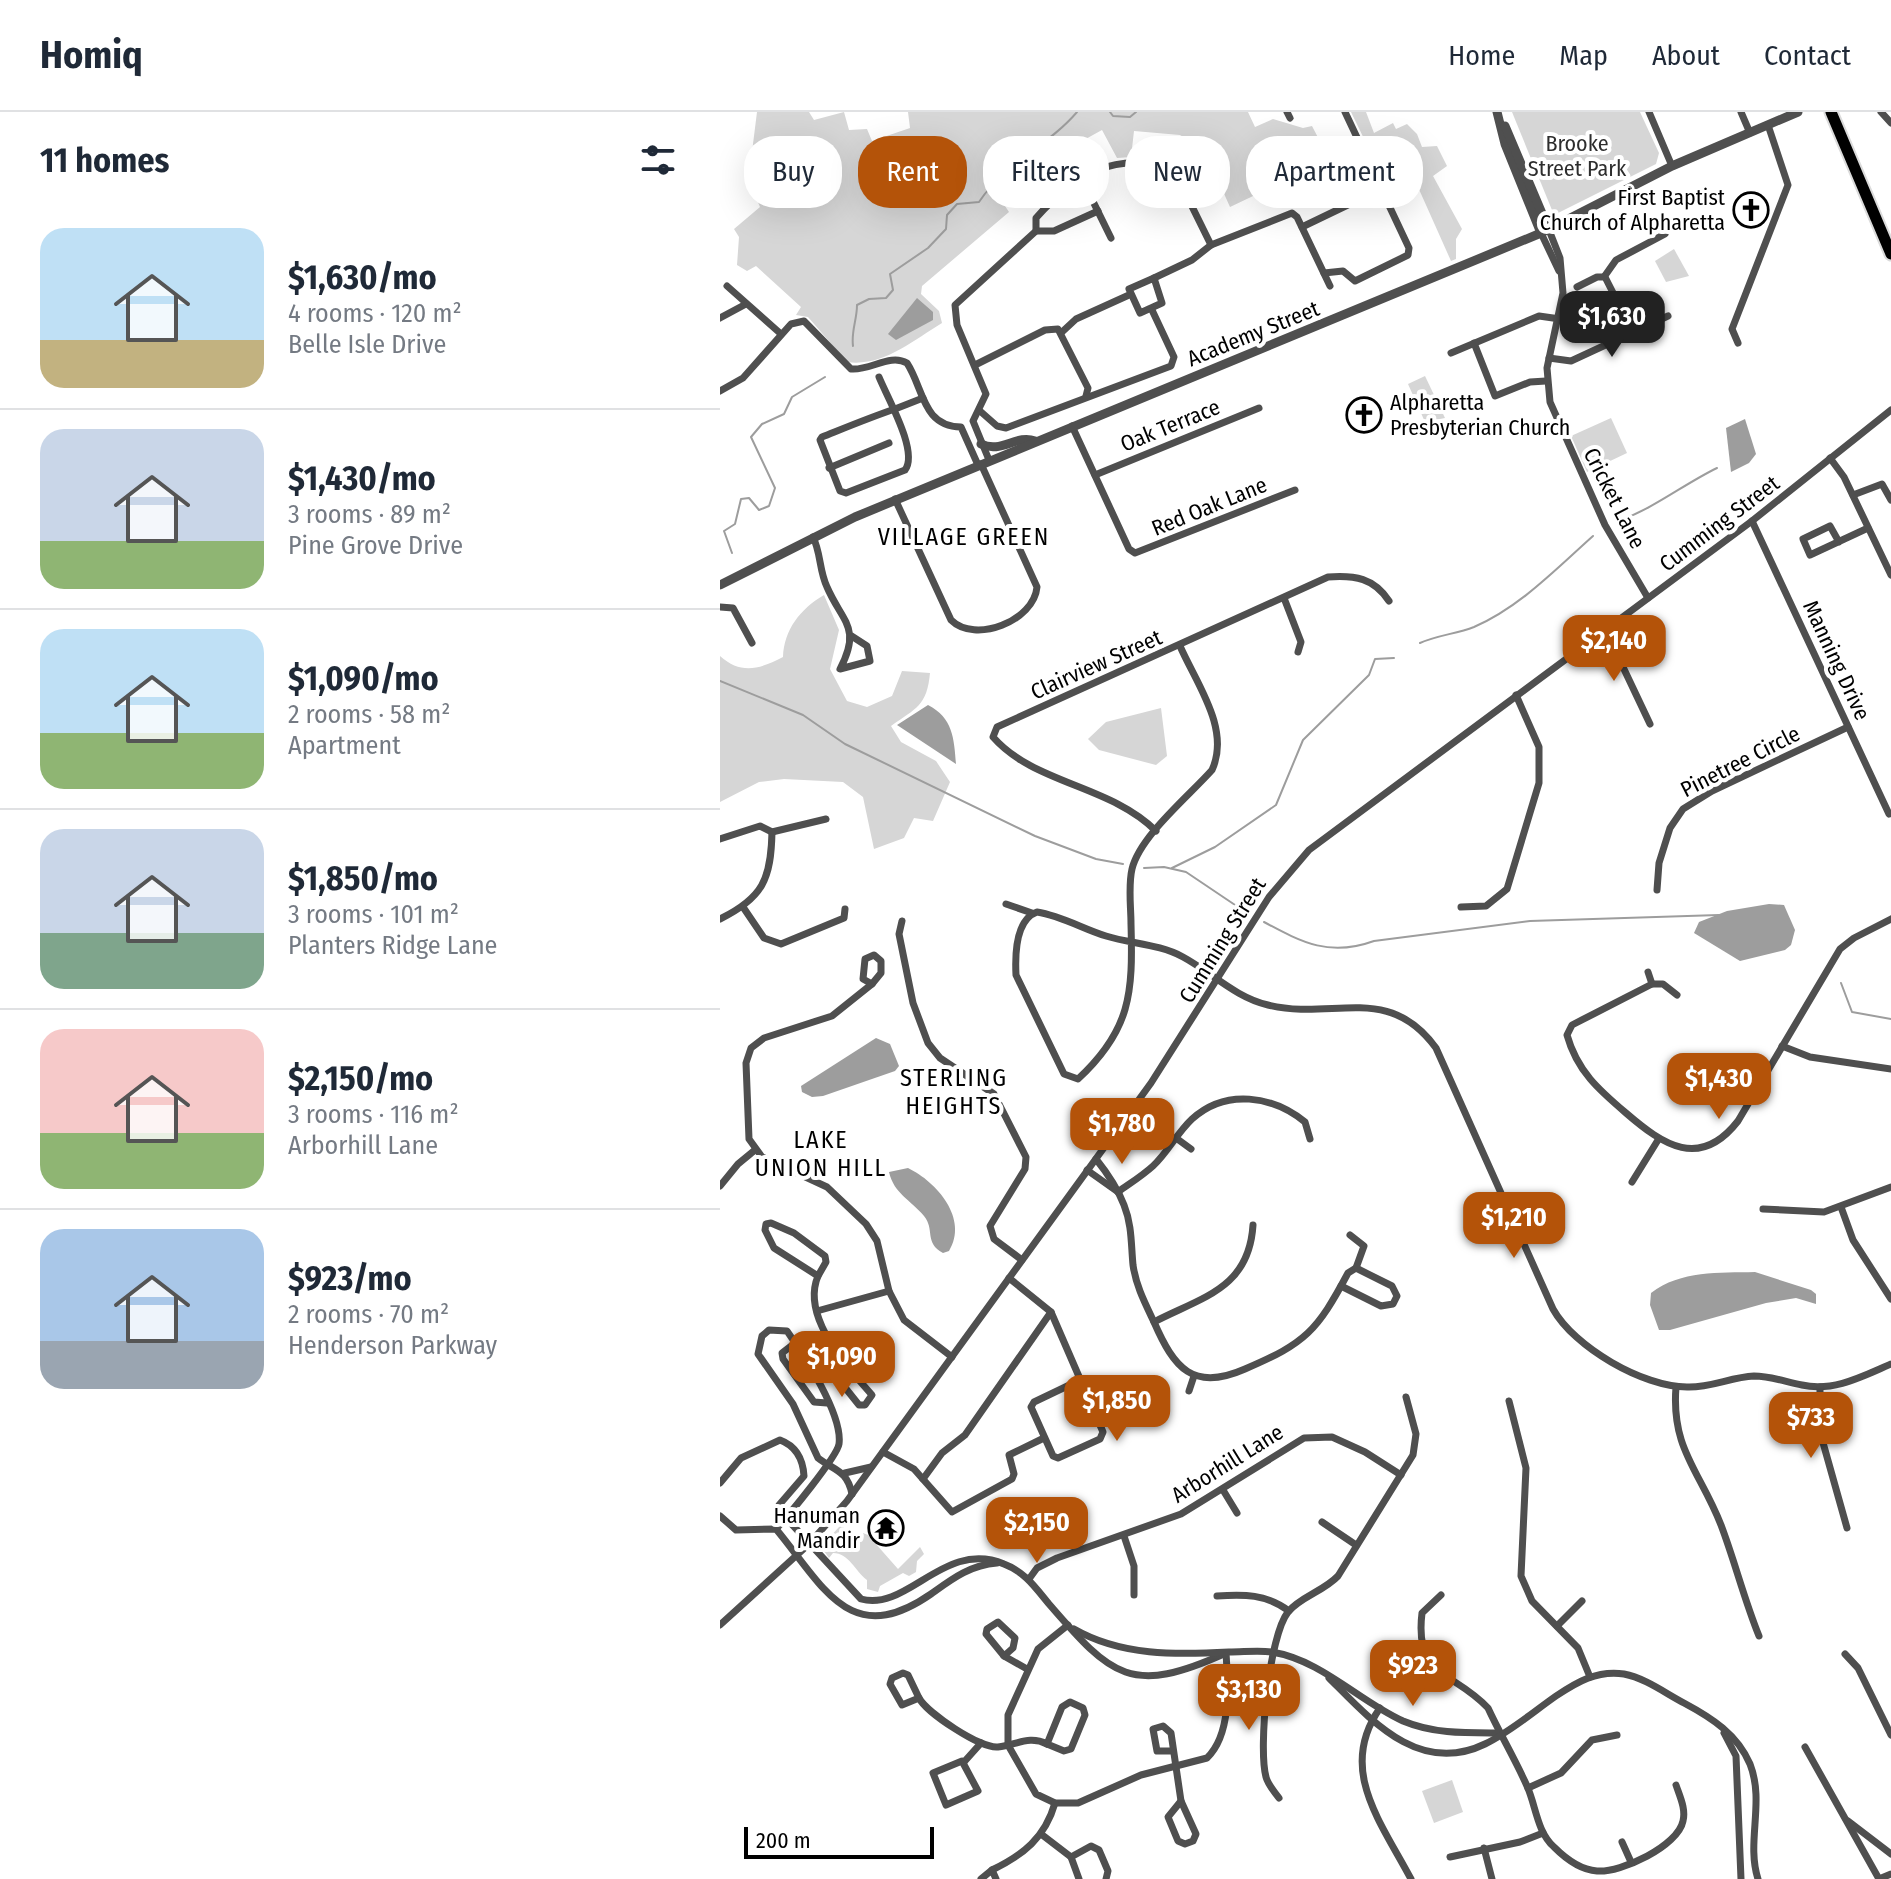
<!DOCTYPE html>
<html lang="en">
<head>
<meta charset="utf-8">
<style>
	:root { --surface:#fff; --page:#f6f6f7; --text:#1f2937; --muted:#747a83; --line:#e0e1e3; --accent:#b45309 }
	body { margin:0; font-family:"Fira Sans Condensed",sans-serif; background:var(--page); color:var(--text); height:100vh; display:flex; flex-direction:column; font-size:30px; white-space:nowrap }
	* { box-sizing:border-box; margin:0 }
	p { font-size:26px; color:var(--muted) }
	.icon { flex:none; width:44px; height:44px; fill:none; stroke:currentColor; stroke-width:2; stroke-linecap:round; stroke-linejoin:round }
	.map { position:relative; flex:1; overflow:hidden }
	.details { display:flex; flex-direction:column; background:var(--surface); width:720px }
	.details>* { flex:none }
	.hud { position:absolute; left:24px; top:24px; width:760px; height:72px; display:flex; gap:16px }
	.scale { position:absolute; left:24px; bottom:20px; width:190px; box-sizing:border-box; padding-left:8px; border:4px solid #000; border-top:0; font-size:22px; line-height:28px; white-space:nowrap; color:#000; -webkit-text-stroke:6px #fff; paint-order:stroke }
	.price { position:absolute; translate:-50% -68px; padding:0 18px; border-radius:16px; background:var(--accent); color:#fff; font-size:26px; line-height:52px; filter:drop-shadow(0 2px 4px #0008) }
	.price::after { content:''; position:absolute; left:50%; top:48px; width:24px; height:18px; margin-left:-12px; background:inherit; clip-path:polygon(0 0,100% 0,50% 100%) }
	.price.on { background:#222; color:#fff }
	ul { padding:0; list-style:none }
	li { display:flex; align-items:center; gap:24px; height:200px; padding:0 40px }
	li+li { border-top:2px solid var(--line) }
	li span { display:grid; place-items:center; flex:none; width:224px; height:160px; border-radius:24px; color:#555 }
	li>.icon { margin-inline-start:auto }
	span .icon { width:96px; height:96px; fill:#fffc; stroke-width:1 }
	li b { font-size:34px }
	h2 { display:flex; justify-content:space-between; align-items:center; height:96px; padding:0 40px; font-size:34px }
	.tag { padding:0 28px; border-radius:32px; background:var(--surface); box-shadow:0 8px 32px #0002; font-size:28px; line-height:72px }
	.tag.on { background:var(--accent); color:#fff }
	header { display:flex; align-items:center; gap:48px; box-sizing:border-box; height:112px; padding:0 40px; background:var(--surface); border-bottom:2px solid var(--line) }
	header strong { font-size:38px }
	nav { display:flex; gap:44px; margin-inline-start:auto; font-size:28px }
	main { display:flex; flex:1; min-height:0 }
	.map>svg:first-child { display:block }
	.green { fill:#d6d6d6 }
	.water { fill:#9d9d9d }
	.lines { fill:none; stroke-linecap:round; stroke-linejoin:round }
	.stream { stroke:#9d9d9d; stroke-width:2 }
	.primary-casing { stroke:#dbdbdb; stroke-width:15 }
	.minor { stroke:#4f4f4f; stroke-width:7 }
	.tertiary { stroke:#4f4f4f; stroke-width:9 }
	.primary { stroke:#000; stroke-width:11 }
	.labels { text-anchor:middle; stroke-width:8; stroke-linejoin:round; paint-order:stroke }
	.park-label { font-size:22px; fill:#2d2d2d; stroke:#fff }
	.poi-label { font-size:22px; fill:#000; stroke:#fff; text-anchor:end }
	.street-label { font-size:22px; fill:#000; stroke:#fff }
	.neighbourhood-label { font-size:24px; letter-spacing:2px; fill:#000; stroke:#fff }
</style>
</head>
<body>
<header>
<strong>Homiq</strong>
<nav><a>Home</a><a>Map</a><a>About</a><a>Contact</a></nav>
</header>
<main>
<section class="details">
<h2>11 homes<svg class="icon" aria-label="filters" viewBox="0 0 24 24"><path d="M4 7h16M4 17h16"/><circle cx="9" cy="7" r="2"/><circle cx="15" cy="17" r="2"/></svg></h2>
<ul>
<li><span style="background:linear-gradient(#bfe0f5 70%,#c2b280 0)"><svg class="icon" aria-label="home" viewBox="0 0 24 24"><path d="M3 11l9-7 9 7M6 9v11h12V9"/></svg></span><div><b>$1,630/mo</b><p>4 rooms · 120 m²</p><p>Belle Isle Drive</p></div></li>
<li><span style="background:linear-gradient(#c9d6e8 70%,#8fb573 0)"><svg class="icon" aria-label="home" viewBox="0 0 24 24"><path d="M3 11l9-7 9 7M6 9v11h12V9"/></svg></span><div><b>$1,430/mo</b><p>3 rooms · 89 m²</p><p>Pine Grove Drive</p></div></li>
<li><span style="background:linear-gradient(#bfe0f5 65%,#8fb573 0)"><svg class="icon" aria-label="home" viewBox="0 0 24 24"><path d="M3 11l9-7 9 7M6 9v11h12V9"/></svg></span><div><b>$1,090/mo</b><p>2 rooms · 58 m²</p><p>Apartment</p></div></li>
<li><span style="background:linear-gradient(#c9d6e8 65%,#7fa58c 0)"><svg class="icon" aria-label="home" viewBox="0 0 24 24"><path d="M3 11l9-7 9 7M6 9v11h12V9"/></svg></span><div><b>$1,850/mo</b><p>3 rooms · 101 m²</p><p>Planters Ridge Lane</p></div></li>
<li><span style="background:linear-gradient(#f6c9c9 65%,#8fb573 0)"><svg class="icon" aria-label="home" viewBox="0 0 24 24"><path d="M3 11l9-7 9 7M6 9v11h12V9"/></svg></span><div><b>$2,150/mo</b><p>3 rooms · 116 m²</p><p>Arborhill Lane</p></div></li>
<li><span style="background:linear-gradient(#a9c7e8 70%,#9aa5b1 0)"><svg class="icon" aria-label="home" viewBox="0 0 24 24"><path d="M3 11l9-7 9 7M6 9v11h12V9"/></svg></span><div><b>$923/mo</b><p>2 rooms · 70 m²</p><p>Henderson Parkway</p></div></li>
</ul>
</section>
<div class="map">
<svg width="1171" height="1767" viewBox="0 0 1171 1767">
	<rect width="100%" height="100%" fill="#fff"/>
	<g class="green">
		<path d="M37,0H89L94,8L124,0L129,18L147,17L152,29L190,16L188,0H528L535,15L553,7L583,16L592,14L605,39L628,29L632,39L638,36L650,67L644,81L629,84L624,90L620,87L594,95L577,63L510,95L489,48L472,55L469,48L471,30L460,23L414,19L411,45L397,46L382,18L333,45L328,42L283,91L289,100L202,174L201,182L219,199L222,211C192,229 163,255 127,250L88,205L76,203L81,195L36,154L27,159L17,153L19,125L14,117L40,95L31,74L46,65L32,40Z"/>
		<polygon points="631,0 646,0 654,21 673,11 676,17 687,12 697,22 702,35 717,34 727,54 713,64 742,117 736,127 736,147 731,149 677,28 650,39"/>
		<polygon points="792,0 920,0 939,41 936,52 834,103"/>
		<polygon points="954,137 969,164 946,170 935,149"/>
		<polygon points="705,264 725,306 705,310 688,272"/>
		<polygon points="891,306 907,341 867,360 851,324"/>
		<path d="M104,483L119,518L110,557L127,589L147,595L172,584L182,559L210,561C207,594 196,596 171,614L181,630L216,649L230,670L213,709L194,706L184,726L154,737L143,685L123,670L64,667L39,670L0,690V544C21,563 40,557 63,545C64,518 80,497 104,483Z"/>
		<polygon points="441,596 447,644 436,653 379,638 368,627 386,610"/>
		<path d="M129,1404L131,1407L120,1420L130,1433L143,1421L148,1423L178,1457L200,1435L204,1442L197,1449L196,1460L189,1464L183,1461L160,1474L158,1480L147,1477V1468C135,1459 129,1441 113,1441L109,1446L104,1439L112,1429L109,1426Z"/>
		<polygon points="732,1668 743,1700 714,1711 702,1679"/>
	</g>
	<g class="water">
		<polygon points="197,186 213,200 213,208 176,228 168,222"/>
		<polygon points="1025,307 1036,342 1029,351 1011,360 1006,316"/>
		<path d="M208,593C233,606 234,626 236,652L177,613Z"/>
		<polygon points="1049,792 1064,793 1075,818 1071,833 1065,838 1020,849 974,821 979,810 1007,799"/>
		<polygon points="156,926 170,932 179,954 175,959 103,984 92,985 82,980 81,974"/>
		<path d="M188,1056C217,1070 249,1107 229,1139L223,1141C204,1131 215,1117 204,1104C191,1088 174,1082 169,1060Z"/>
		<path d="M1035,1160L1091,1178L1096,1182V1192L1076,1186L1046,1191L950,1218H939L930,1193L931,1181C961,1158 999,1161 1035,1160Z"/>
	</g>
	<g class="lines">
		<g class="stream">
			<polyline points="390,0 393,4 410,5 416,0"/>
			<path d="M133,234C131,219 137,208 137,193L149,187L166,186L173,178L170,162L208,136L226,117L227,103L237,92L259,90C284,52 328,34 357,0"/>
			<path d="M901,408C936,395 964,372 997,356"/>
			<polyline points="12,441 4,419 15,412 21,387 29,386 39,398 49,394 55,376 31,325 42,312 64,302 72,285 105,265"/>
			<path d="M700,531C718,523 736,522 754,515C800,495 836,457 873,424"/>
			<polyline points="0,569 83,603 125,632 315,724 376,747 403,752"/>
			<polyline points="424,756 444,755 466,760 524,799"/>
			<polyline points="452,756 495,735 556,693 583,628 649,563 655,547 674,546"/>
			<path d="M544,810C583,831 610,845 654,829L810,809L999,803"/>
			<polyline points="1121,871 1132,900 1171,907"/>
		</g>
		<defs>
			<polyline id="primary" points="1111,0 1171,142"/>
		</defs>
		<use href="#primary" class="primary-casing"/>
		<g class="minor">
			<polyline points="567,0 570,6"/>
			<polyline points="929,0 952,54"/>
			<polyline points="1021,0 1030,21"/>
			<polyline points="1161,0 1171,11"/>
			<polyline points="362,67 391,126"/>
			<polyline points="582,115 661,77"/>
			<polyline points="829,118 840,146 843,181 827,256 830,290 885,413 928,486"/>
			<path d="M316,119V106C354,63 396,37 454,58L491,133"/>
			<polyline points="821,121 839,159"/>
			<polyline points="604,161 623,159 635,169 688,143 689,136 625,0"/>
			<polyline points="884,165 896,148 945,122"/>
			<polyline points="434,166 472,148 491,133 572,101 577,105 610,174"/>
			<polygon points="434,166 442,191 420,201 409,177"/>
			<polyline points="7,174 61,222"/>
			<polyline points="857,175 877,165 885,165 913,220"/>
			<polyline points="0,206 26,192"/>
			<polyline points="342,220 356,207 409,183"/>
			<polyline points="754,231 775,284 810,270 826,269"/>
			<polyline points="1018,231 1012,217 1068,73 1048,13"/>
			<polyline points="731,241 819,204 840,207"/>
			<polyline points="829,246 851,249 948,204"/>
			<polyline points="255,253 325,218 338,217 368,276 366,284"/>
			<path d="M159,265C167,285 199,340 185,358L126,381L120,379L100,328L102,325C127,315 151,305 175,297L203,286"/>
			<path d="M0,279L23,266L71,212L84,209L131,257C150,259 170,241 187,251C204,277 202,314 241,315L258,353"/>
			<polyline points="260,299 277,314 286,316 451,254 454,245 432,198"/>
			<polyline points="352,314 409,437 415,441 575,378"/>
			<polyline points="1110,346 1124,365 1171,463"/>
			<polyline points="269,348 253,309 266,282 237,213 235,193 316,119 334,119 378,99"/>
			<polyline points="109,356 169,331"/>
			<polyline points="375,363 539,296"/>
			<polyline points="1133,383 1162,372 1171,388"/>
			<path d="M175,387L231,508C255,532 314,509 317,475L261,352"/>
			<polyline points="1032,409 1169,702"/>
			<path d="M93,425C101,441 99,458 107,475C122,510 142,515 120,557L150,549L147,534L130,523"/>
			<polyline points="1119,430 1110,414 1083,427 1090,443 1148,416"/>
			<polyline points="564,486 581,530 578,540"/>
			<polyline points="0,495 13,496 32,531"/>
			<polyline points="885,517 930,612"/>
			<path d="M460,534C476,571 511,617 492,658C469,684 420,724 412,757C408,774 411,795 411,812C413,881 411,918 358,967L344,962L296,863C295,843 295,808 317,800C342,804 363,817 386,824C412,832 439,832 463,845C491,860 516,886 548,893C613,909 668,870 716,936L833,1197C854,1235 923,1275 967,1275C990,1276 1011,1265 1034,1264C1051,1264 1066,1270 1082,1273C1114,1280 1143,1264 1171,1252"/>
			<path d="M436,719C390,673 314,672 273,625L277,615L608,465C635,463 654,466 669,489"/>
			<polyline points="0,727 40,714 52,720 106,707"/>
			<polyline points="937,778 939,751 950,716 963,697 992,679 1128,615"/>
			<polyline points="286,792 312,801"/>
			<polyline points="23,795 44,826 61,832 124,806 125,797"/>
			<polyline points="741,795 766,794 787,777 819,671 819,635 796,583"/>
			<path d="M0,807C43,786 51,767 52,720"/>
			<polyline points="182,809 179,822 193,891 208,931 220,946 274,982 306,1045 305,1057 270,1114 274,1127 302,1148"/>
			<polygon points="154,843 161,849 161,861 152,872 143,867 145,847"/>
			<polyline points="928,860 932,872"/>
			<polyline points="152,872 112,904 44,926 31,936 26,951 29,1027 42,1045 107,1075 146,1112 157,1129 169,1179 184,1208 232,1245"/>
			<path d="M957,883L943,872H932L852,913L847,923C857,959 879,978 906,1001C943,1033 980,1058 1018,1009L1120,837L1134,826L1171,807"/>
			<polyline points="1062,934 1090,945 1171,957"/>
			<polyline points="456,1026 471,1037"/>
			<path d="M376,1047C388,1062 397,1075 404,1093C412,1113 411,1132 413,1153C416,1174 425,1191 434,1210C454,1256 473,1280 525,1257C586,1231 597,1219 628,1161L636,1156L644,1134L630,1123"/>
			<polyline points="367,1058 398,1080"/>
			<polyline points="912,1070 938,1028"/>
			<polyline points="0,1074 18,1052 35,1038"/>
			<path d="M398,1080C409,1072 422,1064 433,1054C448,1040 457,1021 472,1007C506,976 553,984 585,1010L590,1027"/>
			<polyline points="1121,1095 1133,1128 1171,1187"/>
			<polyline points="1043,1097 1104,1100 1171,1075"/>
			<polygon points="51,1111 74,1121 105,1144 106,1150 98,1164 54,1136 45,1118 46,1112"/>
			<path d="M98,1164C84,1197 112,1235 131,1259"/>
			<polyline points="289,1166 331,1200 383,1320 380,1327 338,1346 333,1344 311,1295 314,1290 360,1268"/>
			<polyline points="621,1174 661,1194 673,1192 677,1184 672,1174 636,1156"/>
			<polyline points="97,1199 169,1179"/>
			<path d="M434,1210C482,1185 529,1177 533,1113"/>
			<polyline points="75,1231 62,1241 63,1247 94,1290 107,1291"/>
			<polygon points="131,1259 152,1283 145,1293 139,1293 123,1273 124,1266"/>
			<path d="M956,1275C951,1337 980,1359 1001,1413C1015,1450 1024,1487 1039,1524"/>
			<polyline points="1100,1275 1100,1320 1127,1416"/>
			<polyline points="469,1279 474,1264"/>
			<polyline points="789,1289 806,1356 801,1464 812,1489 858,1536 870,1565"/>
			<polyline points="163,1340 194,1357 232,1400 292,1367 294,1362 289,1343 324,1326"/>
			<polyline points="125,1361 151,1355"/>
			<polyline points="203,1367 222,1341 245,1323 331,1200"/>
			<path d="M0,1371L21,1346L60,1328C76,1334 83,1347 84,1364L59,1393L66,1406L141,1487C188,1500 224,1427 284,1452C305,1460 315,1475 329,1492C392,1565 411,1584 506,1541"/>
			<polyline points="503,1378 517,1401"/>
			<path d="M0,1404L16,1418L56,1417C104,1475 130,1538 211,1482C232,1467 250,1453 277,1451"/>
			<polyline points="602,1410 636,1433"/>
			<path d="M56,1417C68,1404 117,1345 119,1332C123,1303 84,1243 67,1219L49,1218L42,1224L38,1242L73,1292L98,1346C115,1359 127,1358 132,1382"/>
			<polyline points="404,1424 414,1454 414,1483"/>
			<polyline points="309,1467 317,1456 337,1446 461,1402 584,1326 612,1325 645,1340 681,1363"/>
			<path d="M721,1483L702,1501C694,1566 734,1559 768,1596C780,1622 795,1647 807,1674C816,1694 817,1720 834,1735C845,1746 861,1758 877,1759C901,1761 958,1734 963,1709C966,1697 960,1685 956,1673"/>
			<path d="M497,1484C524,1482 546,1482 569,1499"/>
			<polygon points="278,1510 295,1526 293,1536 284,1544 266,1522 267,1517"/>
			<polyline points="0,1513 89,1432 127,1389 431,971 549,785 589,738 1032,409 1171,298"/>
			<path d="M348,1513L318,1537L288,1603V1633L316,1682L335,1691H358L421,1663L487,1646C512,1622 508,1572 506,1541"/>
			<polyline points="837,1514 862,1489"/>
			<path d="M354,1517C401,1544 456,1543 509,1540C524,1540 538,1538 552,1540C601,1548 639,1589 683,1609C714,1622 746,1621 780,1621"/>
			<polyline points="1125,1542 1138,1556 1171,1623"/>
			<polyline points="284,1544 307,1557"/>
			<polygon points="183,1561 188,1563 199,1586 182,1593 170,1572 172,1566"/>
			<path d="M609,1566C651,1608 699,1664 765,1632C790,1620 813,1600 836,1584C857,1570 877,1558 904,1562C925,1566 945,1581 964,1591C992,1606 1017,1622 1030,1652C1045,1690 1026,1730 1038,1767"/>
			<path d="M199,1586C207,1601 261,1637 278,1635C297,1633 309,1623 327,1632"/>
			<polygon points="350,1590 363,1596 365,1603 351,1637 344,1639 327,1632 342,1595"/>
			<path d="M660,1596C617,1657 661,1710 691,1767"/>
			<polyline points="1004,1621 1016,1644 1021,1767"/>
			<polyline points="1085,1635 1159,1767"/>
			<polyline points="452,1639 437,1639 433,1617 443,1614 451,1621 461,1689"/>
			<polygon points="242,1649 258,1679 226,1693 213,1661"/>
			<polyline points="244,1650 261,1631"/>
			<polyline points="808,1676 841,1661 872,1628 897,1623"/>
			<path d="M559,1686C554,1679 548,1673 546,1665C538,1636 549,1524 568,1500C580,1485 604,1479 618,1464L693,1343L696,1322L686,1285"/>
			<polygon points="461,1689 476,1722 473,1729 465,1732 458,1729 448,1705"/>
			<polyline points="1128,1709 1171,1742"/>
			<polyline points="321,1722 351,1745"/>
			<polyline points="902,1730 911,1750"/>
			<polyline points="764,1736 772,1767"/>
			<polyline points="730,1745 800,1730 823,1721"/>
			<path d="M272,1758C303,1743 325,1726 335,1691"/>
			<polyline points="261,1767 272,1758 276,1767"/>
			<polyline points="359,1767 351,1745 371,1734 379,1738 388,1759 386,1767"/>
			<polyline points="1159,1767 1171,1762"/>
		</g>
		<g class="tertiary">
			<polyline points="777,0 785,32 821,121"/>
			<polyline points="785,14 829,118"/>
			<path d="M261,332C281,342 296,322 315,329"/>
			<polyline points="0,473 135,405 821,121 952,54 1078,0"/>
		</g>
		<use href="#primary" class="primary"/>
	</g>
	<defs>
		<symbol id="church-ring" viewBox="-11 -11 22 22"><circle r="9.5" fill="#fff" stroke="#000" stroke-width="1.5"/><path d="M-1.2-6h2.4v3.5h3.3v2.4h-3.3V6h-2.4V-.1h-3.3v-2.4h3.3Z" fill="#000"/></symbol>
		<symbol id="temple-ring" viewBox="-11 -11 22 22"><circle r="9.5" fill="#fff" stroke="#000" stroke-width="1.5"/><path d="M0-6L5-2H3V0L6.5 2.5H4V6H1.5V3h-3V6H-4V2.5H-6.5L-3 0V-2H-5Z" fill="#000"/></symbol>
	</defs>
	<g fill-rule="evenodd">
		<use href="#church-ring" x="1011" y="78" width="40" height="40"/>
		<use href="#church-ring" x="624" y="283" width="40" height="40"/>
		<use href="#temple-ring" x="146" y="1396" width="40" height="40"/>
	</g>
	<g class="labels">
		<g class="park-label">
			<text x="857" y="39">Brooke<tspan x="857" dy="25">Street Park</tspan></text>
		</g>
		<g class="poi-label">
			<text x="1005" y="93">First Baptist<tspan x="1005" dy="25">Church of Alpharetta</tspan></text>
			<text x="670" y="298" text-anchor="start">Alpharetta<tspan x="670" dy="25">Presbyterian Church</tspan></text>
			<text x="140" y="1411">Hanuman<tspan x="140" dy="25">Mandir</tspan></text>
		</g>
		<g class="street-label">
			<text transform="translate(533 221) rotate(-22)" y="8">Academy Street</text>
			<text transform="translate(450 313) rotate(-22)" y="8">Oak Terrace</text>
			<text transform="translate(895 386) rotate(63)" y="8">Cricket Lane</text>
			<text transform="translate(489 394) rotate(-22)" y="8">Red Oak Lane</text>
			<text transform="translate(999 411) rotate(-37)" y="8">Cumming Street</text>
			<text transform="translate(1117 548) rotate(65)" y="8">Manning Drive</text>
			<text transform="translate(376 552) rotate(-24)" y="8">Clairview Street</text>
			<text transform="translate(1020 649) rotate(-27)" y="8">Pinetree Circle</text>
			<text transform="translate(502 828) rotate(-58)" y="8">Cumming Street</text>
			<text transform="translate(507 1351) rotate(-32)" y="8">Arborhill Lane</text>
		</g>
		<g class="neighbourhood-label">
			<text x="244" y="433">VILLAGE GREEN</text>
			<text x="234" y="974">STERLING<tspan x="234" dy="28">HEIGHTS</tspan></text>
			<text x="101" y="1036">LAKE<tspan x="101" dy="28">UNION HILL</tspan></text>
		</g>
	</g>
</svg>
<div class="scale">200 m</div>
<b class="price on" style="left:892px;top:247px">$1,630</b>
<b class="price" style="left:894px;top:571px">$2,140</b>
<b class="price" style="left:999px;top:1009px">$1,430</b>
<b class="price" style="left:402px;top:1054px">$1,780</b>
<b class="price" style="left:794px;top:1148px">$1,210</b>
<b class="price" style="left:122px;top:1287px">$1,090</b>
<b class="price" style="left:397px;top:1331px">$1,850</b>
<b class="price" style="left:1091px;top:1348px">$733</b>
<b class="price" style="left:317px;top:1453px">$2,150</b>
<b class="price" style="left:693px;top:1596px">$923</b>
<b class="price" style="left:529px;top:1620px">$3,130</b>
<div class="hud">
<a class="tag">Buy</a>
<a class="tag on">Rent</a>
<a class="tag">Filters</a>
<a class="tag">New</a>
<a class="tag">Apartment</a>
</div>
</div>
</main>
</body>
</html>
